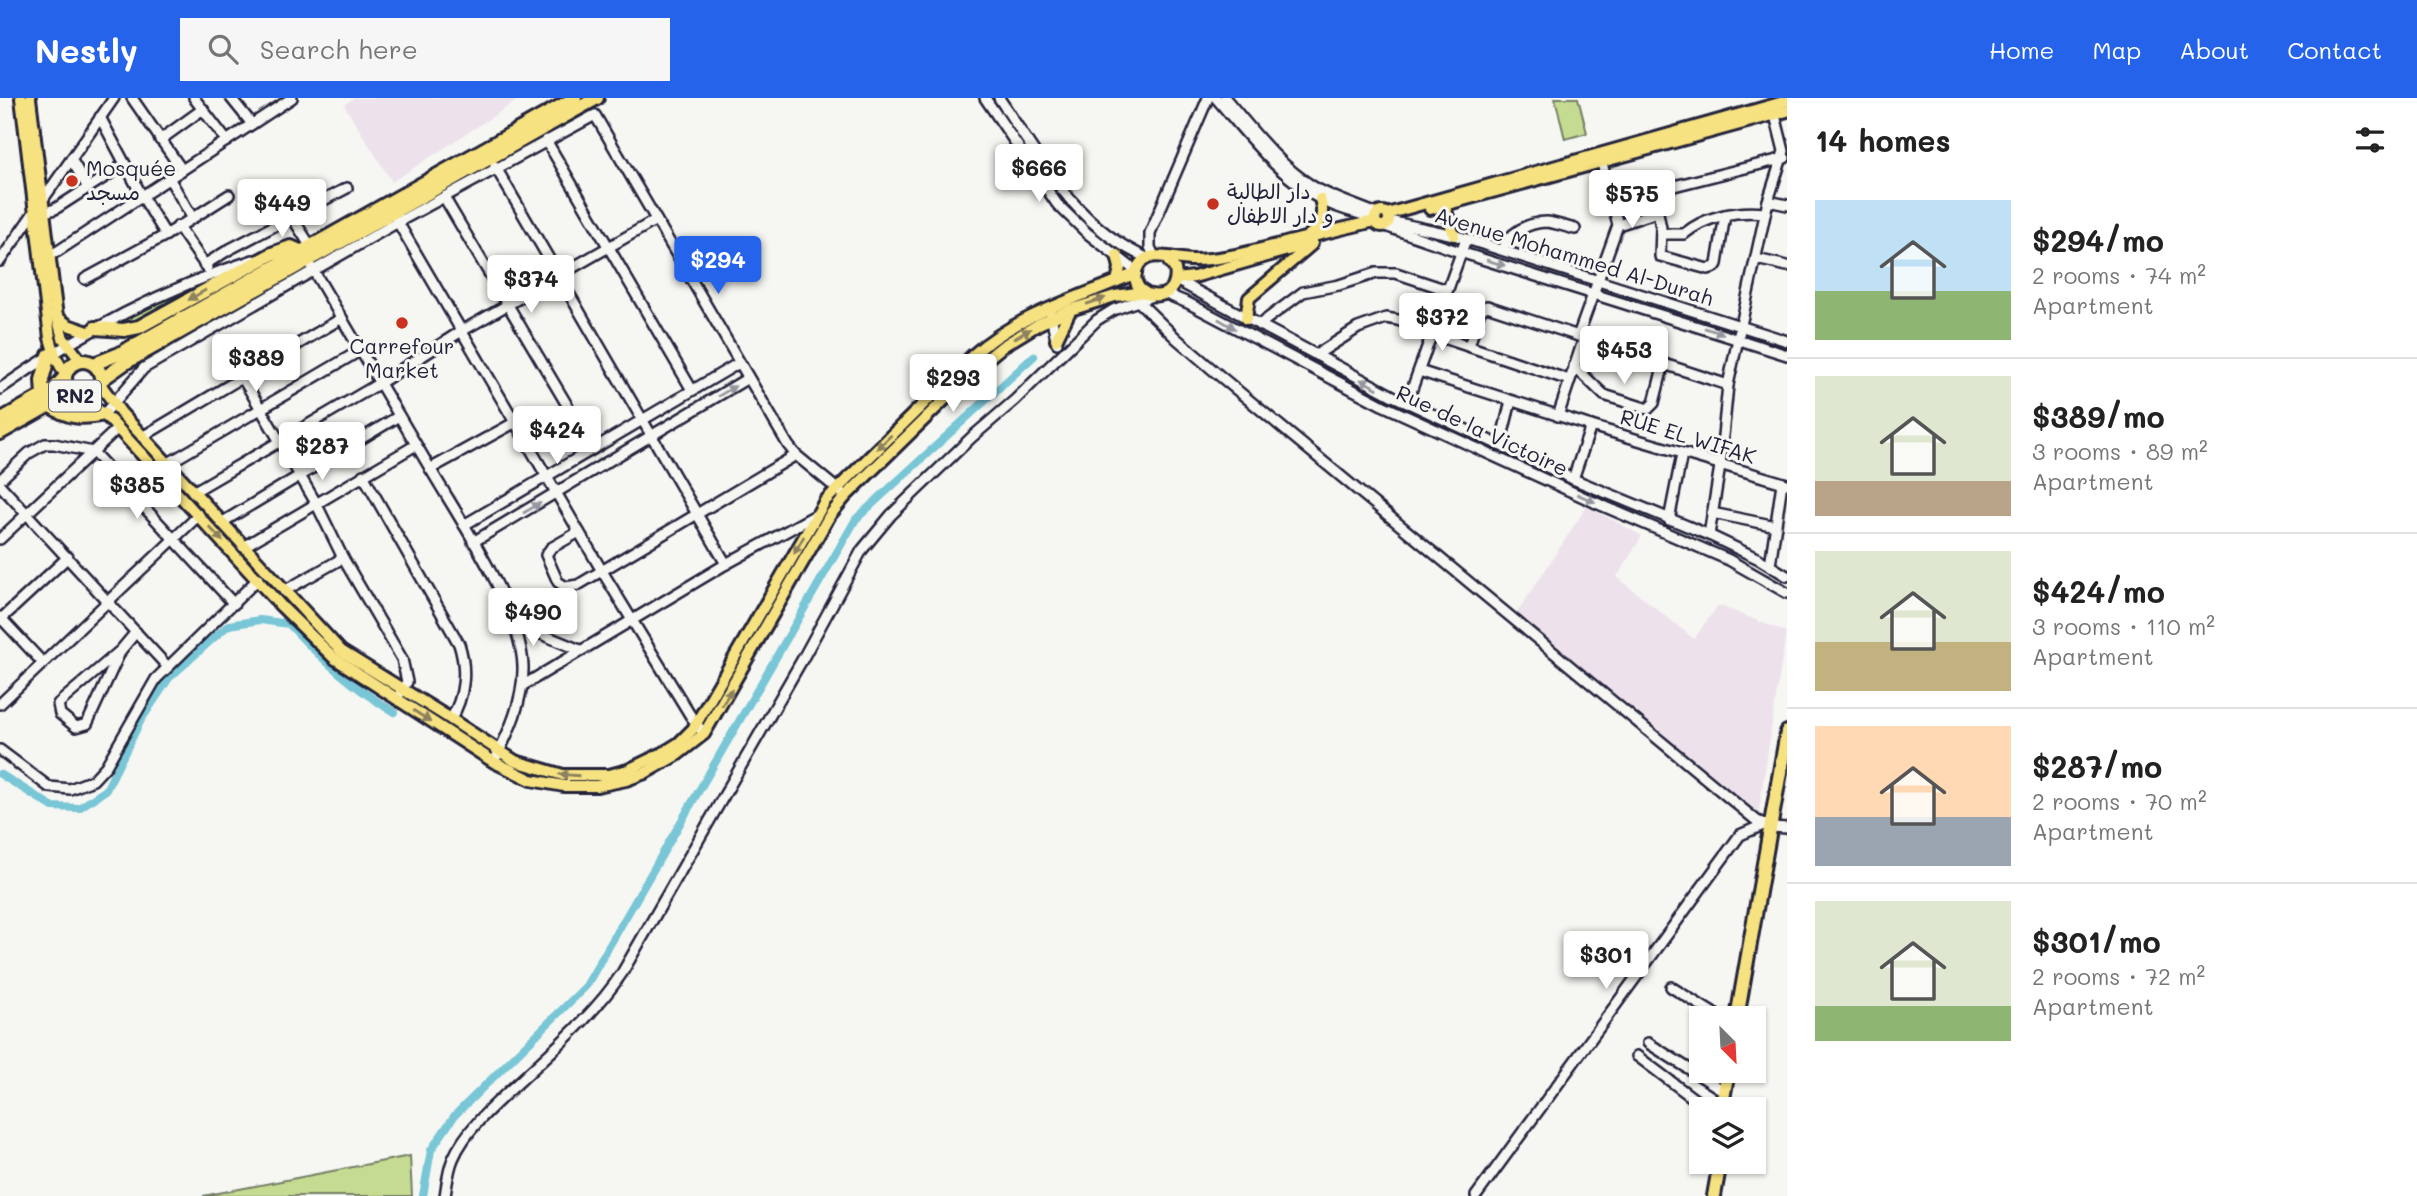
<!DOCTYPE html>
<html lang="en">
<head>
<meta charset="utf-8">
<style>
	:root { --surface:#fff; --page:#f6f6f6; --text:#222; --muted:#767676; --line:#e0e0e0; --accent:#2563eb }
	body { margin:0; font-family:Mali,"Playpen Sans Arabic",sans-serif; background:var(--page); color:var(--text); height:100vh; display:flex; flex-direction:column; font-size:26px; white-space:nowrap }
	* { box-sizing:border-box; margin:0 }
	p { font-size:23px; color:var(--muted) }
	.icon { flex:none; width:38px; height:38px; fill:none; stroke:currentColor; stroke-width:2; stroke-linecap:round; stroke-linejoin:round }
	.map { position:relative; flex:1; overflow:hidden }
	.details { display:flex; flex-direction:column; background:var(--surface); width:630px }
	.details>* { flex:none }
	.needle { width:46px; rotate:156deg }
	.fabs { position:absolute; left:1689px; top:908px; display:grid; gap:14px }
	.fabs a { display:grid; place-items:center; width:77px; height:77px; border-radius:0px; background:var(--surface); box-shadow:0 2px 5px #0004; font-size:35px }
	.price { position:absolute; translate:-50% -60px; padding:0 16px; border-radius:7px; background:#fff; color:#222; font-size:23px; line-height:46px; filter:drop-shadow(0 2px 4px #0008) }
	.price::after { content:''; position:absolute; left:50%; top:42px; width:21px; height:16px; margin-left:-10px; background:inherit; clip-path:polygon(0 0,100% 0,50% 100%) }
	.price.selected { background:var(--accent); color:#fff }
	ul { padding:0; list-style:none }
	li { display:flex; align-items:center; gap:21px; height:175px; padding:0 28px }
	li+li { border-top:2px solid var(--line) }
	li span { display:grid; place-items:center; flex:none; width:196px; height:140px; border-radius:0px; color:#555 }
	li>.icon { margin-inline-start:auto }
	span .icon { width:84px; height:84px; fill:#fffc; stroke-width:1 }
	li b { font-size:30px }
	h2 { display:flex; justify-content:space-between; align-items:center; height:84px; padding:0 28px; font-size:30px }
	header { display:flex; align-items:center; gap:42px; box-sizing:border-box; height:98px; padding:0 35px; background:var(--accent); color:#fff }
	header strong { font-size:33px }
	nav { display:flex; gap:38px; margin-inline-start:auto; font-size:24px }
	.search { width:490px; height:63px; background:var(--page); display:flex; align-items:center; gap:18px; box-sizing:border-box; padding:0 24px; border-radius:0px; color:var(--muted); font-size:26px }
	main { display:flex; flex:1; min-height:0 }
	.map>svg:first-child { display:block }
	.built { fill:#ede2ec }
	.green { fill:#c5db91; stroke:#747e66; stroke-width:2 }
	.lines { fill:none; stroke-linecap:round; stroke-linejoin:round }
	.canal { stroke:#78c6d6; stroke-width:8 }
	.minor-casing { stroke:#22223b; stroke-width:14 }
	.major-casing { stroke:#22223b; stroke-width:16 }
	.highway-casing { stroke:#22223b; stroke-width:18 }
	.minor { stroke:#f6f6f2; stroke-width:9 }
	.major { stroke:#f7e281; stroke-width:10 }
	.highway { stroke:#f7e281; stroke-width:12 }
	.oneway { fill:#9797a0 }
	.oneway2 { fill:#8c825e }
	.poi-dot { fill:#c8321e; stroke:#f6f6f2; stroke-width:2.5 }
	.labels { text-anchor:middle; stroke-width:6; stroke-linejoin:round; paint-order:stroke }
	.shield { fill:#f6f6f2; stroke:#626272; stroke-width:2 }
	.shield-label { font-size:19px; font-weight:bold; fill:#22223b }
	.poi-label { font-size:21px; fill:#22223b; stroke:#f6f6f2; text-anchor:start }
	.street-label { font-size:21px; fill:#22223b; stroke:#f6f6f2 }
</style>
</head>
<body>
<header>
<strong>Nestly</strong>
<div class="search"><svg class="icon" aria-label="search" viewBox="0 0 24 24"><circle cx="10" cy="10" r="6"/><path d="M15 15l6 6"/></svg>Search here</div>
<nav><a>Home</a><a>Map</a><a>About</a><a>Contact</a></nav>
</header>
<main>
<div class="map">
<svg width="1787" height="1098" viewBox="0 0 1787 1098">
	<rect width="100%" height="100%" fill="#f6f6f2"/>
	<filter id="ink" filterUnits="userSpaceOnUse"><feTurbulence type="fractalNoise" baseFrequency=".0143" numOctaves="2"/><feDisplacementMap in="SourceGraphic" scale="14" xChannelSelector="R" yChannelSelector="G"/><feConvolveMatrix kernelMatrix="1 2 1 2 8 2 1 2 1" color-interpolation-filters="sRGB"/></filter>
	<g filter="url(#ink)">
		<g class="built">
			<polygon points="354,0 521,0 392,84 344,7"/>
			<polygon points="1587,408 1642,438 1617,479 1694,541 1718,507 1786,534 1757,724 1517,515"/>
		</g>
		<g class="green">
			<polygon points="1555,0 1578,0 1587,35 1565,41"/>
			<polygon points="216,179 218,180 136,226 115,229 115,224"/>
			<polygon points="410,1058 412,1098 203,1098"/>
		</g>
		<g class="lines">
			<g class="canal">
				<path d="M0,676L53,709L79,710L106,692L141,622L169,580L218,536L229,527L260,522L289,526C320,560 355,591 394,614"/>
				<polyline points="423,1098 431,1052 455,1017 586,888 856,421 1034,258"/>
			</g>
			<defs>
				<g id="minor">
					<polyline points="132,0 182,72"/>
					<polyline points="194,0 227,43"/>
					<polyline points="231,0 252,26"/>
					<polyline points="985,0 1057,106 1087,135 1136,173"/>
					<path d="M999,0C1040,61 1076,129 1147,160"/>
					<path d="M1216,0C1248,37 1282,83 1328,105C1343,112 1359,116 1375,120"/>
					<path d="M1225,0C1251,30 1278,67 1312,88C1332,100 1356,107 1377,116"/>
					<polyline points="100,19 142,98 166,137"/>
					<polyline points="160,42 203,11"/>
					<polyline points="546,42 692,292"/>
					<polyline points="71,61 88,90"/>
					<polyline points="495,68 726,466"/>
					<polyline points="169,80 192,119"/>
					<polyline points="444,99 593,351"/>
					<polyline points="1768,103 1787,107"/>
					<polyline points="1657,110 1661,130 1660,158 1708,171 1715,169 1717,166 1725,117"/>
					<polyline points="39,116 55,111 125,66"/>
					<polyline points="292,119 311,149"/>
					<polyline points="396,121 602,473 690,617 704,636"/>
					<polyline points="1389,123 1454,137 1787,243"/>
					<polyline points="1618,127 1654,115 1666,93 1674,88 1785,60"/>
					<polyline points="178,128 207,170"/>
					<polyline points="1385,128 1460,154 1787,257"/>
					<path d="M1662,136H1684C1706,118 1736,112 1765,115"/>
					<path d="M1503,152C1508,135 1529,124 1547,124C1556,125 1566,129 1575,131"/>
					<polyline points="1154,158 1150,149 1150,135 1208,0"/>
					<polyline points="44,160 58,153 292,0"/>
					<polyline points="1756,161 1787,168"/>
					<polyline points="0,163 114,0"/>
					<polyline points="204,167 230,151 347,90"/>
					<path d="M312,170C352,239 393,308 434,377C463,426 521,512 523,568C524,602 509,634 494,664"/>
					<polyline points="85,181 166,137 229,97"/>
					<polyline points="1176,182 1393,298 1573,381 1709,437 1759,461 1787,478"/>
					<polyline points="1166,196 1188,205 1382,307 1594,404 1729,462 1787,495"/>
					<polyline points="1137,202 1177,241 1220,278 1757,723 1771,729 1787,730"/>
					<polyline points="1050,214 1057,245"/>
					<polyline points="1259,227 1303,194 1339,187 1376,175 1396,175 1447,192"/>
					<polyline points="1578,238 1618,127 1602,65"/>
					<polyline points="1469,248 1480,212 1487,208 1728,287"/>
					<polyline points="1316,257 1358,230 1386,220 1398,222 1432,236 1569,282"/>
					<polyline points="1574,268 1604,297 1648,311 1654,305 1664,265"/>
					<polyline points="1419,273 1591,328 1787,386"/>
					<polyline points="242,279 316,405 343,460 402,561 407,584 399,597"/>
					<path d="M0,291C78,236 163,191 253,162"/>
					<polyline points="1407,305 1466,141"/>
					<polyline points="104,316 144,270 398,124 595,17 788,347 796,357 842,395"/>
					<polyline points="1558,318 1584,240"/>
					<polyline points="142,339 342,220"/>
					<polyline points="1500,347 1511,303"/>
					<polyline points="167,366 361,252"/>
					<polyline points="430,371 514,325"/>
					<path d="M363,377L459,546C467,571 465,598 451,621"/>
					<polyline points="1573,381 1591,328"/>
					<polyline points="0,382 29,355 45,346 54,346 93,354 234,506"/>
					<polyline points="0,387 167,568"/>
					<polyline points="193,394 380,285 460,234 656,122"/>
					<polyline points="1712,415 1776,428"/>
					<polyline points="1669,422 1682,356"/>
					<polyline points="221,425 399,318"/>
					<polyline points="464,427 739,265"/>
					<polyline points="579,434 551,450 546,457 558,484 566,489 578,487 796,357"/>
					<polyline points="1709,437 1720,368 1728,287 1768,103 1784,53 1775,17"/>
					<polyline points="0,441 118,330"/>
					<polyline points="473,444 748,280"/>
					<polyline points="243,449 416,347"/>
					<polyline points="1770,467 1782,385"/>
					<polyline points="284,493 343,460"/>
					<polyline points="512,514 529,531 580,552"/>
					<polyline points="0,519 43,565"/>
					<polyline points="0,522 68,459"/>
					<polyline points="121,552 58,606 60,616 76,629 87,626 121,552 136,534"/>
					<polyline points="522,588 726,466 816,417"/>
					<polyline points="0,606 199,417"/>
					<polyline points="0,652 49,689 70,691 93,682 106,668 156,581 258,481"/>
					<polyline points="1671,889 1721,920"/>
					<polyline points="1648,945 1724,993"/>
					<polyline points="1637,958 1709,1012"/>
					<path d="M445,1098C447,1086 448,1073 453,1061C466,1031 495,1006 519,984C555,950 595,916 622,875L802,562L862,452L891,417L972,339L1015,302L1097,222L1113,212L1152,198"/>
					<polyline points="1476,1098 1740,737 1763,727"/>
				</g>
				<g id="major">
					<polyline points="21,0 50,240 56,260 65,276"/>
					<polyline points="30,0 57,219 63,240 81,263"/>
					<polyline points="1444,107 1454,137"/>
					<polyline points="1430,111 1787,13"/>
					<circle cx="1382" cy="121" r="7"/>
					<polyline points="1387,116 1787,3"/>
					<path d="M1308,138C1321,129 1325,116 1320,101"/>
					<path d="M1166,160L1175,171C1182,208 1129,204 1136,173C1138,167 1143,161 1150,159C1160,156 1181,162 1192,162C1223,162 1252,153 1281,146C1313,138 1344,130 1375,123"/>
					<polyline points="1176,181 1194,179 1312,145"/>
					<polyline points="1117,183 1120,170 1117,157"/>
					<polyline points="57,219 68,227 88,234"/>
					<polyline points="1246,221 1249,200 1311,147"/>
					<polyline points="1056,242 1070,213"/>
					<path d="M100,286L121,315L341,553L446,618L515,663L563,677H609L628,672L663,655L679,645L693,631L825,403L973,257C1020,215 1080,200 1136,175"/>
					<polyline points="84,300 110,322 281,508 334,560 494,664 531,682 564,688 597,688 626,682 645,675 677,657 704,636 830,417 846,398 982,265 1003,248 1039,226 1070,212 1115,198 1144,194"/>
				</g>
				<g id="highway">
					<polyline points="95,230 124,232 139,229 272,156 291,149 302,154"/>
					<circle cx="83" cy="281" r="18"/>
					<polyline points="94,266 119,256 575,0"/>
					<polyline points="101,282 125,265 597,0"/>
					<polyline points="43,298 42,282 49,257"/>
					<path d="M49,307C68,320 82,321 104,316"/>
					<polyline points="0,322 53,292 64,280"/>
					<polyline points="0,335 55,304 75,298"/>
					<polyline points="1737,920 1787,634"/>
					<polyline points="1721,1012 1728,973"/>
					<polyline points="1714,1098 1720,1064"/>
				</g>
			</defs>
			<use href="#minor" class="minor-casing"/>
			<use href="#major" class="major-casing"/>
			<use href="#highway" class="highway-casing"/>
			<use href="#minor" class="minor"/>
			<use href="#major" class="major"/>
			<use href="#highway" class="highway"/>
		</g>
		<defs><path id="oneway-solid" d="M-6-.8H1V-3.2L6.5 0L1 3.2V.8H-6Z" transform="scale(1.75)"/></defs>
		<g class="oneway">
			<use href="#oneway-solid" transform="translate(1496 165) rotate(17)"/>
			<use href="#oneway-solid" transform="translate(1227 226) rotate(30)"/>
			<use href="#oneway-solid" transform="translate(1714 233) rotate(17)"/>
			<use href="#oneway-solid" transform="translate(1369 286) rotate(-152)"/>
			<use href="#oneway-solid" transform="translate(727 293) rotate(-31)"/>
			<use href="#oneway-solid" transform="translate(1586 400) rotate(24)"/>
			<use href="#oneway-solid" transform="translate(532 410) rotate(-30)"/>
		</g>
		<g class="oneway2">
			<use href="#oneway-solid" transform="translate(197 197) rotate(150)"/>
			<use href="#oneway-solid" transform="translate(1096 203) rotate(-19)"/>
			<use href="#oneway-solid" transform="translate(1022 236) rotate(-31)"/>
			<use href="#oneway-solid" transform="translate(884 344) rotate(136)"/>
			<use href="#oneway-solid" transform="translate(216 436) rotate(47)"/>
			<use href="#oneway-solid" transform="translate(799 447) rotate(119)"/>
			<use href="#oneway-solid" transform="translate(727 599) rotate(-60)"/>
			<use href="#oneway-solid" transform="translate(422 618) rotate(33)"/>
			<use href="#oneway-solid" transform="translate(569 677) rotate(-176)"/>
		</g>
	</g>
	<g class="poi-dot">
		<circle cx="72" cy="83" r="7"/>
		<circle cx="1213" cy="106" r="7"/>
		<circle cx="402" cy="225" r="7"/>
	</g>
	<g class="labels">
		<rect class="shield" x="49" y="282.5" width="52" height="31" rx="5"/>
		<g class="shield-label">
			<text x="75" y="305">RN2</text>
		</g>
		<g class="poi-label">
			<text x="86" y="78">Mosquée<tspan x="86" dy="24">مسجد</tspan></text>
			<text x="1227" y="101">دار الطالبة<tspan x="1227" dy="24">و دار الاطفال</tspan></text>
			<text x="402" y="256" text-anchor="middle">Carrefour<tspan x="402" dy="24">Market</tspan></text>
		</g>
		<g class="street-label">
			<text transform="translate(1574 159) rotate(17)" y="7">Avenue Mohammed Al-Durah</text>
			<text transform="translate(1482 333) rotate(25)" y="7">Rue de la Victoire</text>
			<text transform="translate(1688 339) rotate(17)" y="7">RUE EL WIFAK</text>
		</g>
	</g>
</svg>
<div class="fabs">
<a><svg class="needle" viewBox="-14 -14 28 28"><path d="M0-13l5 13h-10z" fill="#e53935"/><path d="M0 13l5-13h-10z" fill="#767676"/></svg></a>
<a><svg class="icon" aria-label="layers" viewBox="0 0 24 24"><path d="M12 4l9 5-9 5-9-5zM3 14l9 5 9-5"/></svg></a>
</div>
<b class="price" style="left:1039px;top:106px">$666</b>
<b class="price" style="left:1632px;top:132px">$575</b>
<b class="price" style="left:282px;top:141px">$449</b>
<b class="price selected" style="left:718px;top:198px">$294</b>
<b class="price" style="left:531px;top:217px">$374</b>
<b class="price" style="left:1442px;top:255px">$372</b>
<b class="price" style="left:1624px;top:288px">$453</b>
<b class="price" style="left:256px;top:296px">$389</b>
<b class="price" style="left:953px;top:316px">$293</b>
<b class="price" style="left:557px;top:368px">$424</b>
<b class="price" style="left:322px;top:384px">$287</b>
<b class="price" style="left:137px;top:423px">$385</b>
<b class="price" style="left:533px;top:550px">$490</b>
<b class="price" style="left:1606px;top:893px">$301</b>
</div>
<section class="details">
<h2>14 homes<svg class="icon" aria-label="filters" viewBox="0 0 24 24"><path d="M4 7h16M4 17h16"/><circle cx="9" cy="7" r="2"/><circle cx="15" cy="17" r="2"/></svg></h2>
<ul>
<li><span style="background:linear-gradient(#bfe0f5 65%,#8fb573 0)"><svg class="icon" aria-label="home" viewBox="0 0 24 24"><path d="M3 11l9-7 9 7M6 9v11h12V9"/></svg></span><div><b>$294/mo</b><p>2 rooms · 74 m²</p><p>Apartment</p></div></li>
<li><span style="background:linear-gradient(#dfe7d0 75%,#b9a48a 0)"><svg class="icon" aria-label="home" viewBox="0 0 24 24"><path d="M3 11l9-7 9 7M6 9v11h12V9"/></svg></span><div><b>$389/mo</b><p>3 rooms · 89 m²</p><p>Apartment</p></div></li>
<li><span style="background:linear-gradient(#dfe7d0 65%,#c2b280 0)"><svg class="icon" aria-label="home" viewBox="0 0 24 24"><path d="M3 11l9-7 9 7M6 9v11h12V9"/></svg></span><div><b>$424/mo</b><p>3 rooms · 110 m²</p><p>Apartment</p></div></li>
<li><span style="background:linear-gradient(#ffd9b3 65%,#9aa5b1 0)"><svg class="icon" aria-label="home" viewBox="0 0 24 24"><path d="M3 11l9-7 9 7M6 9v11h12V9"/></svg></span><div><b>$287/mo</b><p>2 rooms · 70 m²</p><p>Apartment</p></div></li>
<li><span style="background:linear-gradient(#dfe7d0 75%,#8fb573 0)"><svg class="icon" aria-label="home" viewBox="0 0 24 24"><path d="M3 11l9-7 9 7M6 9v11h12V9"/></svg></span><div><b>$301/mo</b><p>2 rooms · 72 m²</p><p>Apartment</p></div></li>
</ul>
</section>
</main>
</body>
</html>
